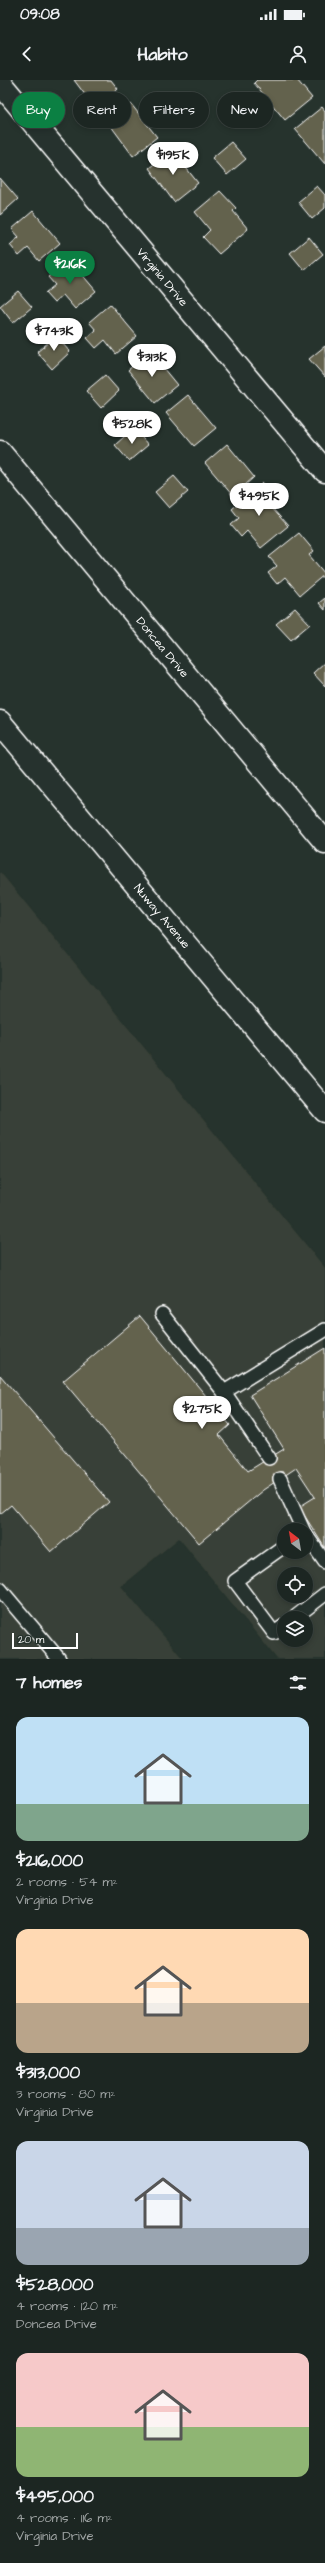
<!DOCTYPE html>
<html lang="en">
<head>
<meta charset="utf-8">
<style>
	:root { --surface:#1c2622; --page:#252e2a; --text:#f1f3f6; --muted:#a0a5a5; --line:#3a4340; --accent:#0b8043 }
	body { margin:0; font-family:"Architects Daughter",sans-serif; background:var(--page); color:var(--text); height:100vh; display:flex; flex-direction:column; font-size:15px; white-space:nowrap }
	* { box-sizing:border-box; margin:0 }
	p { font-size:13px; color:var(--muted) }
	.icon { flex:none; width:22px; height:22px; fill:none; stroke:currentColor; stroke-width:2; stroke-linecap:round; stroke-linejoin:round }
	.map { position:relative; height:1579px; overflow:hidden }
	.panel { display:flex; flex-direction:column; background:var(--surface); flex:1 }
	.panel>* { flex:none }
	.top-card { position:absolute; left:12px; top:12px; width:301px; height:36px; display:flex; gap:8px }
	.needle { width:26px; rotate:329deg }
	.tools { position:absolute; left:277px; top:1443px; display:grid; gap:8px }
	.tools a { display:grid; place-items:center; width:36px; height:36px; border-radius:50%; background:var(--surface); box-shadow:0 2px 6px #0003,0 0 0 1px var(--line); font-size:20px }
	.scale { position:absolute; left:12px; bottom:10px; width:66px; box-sizing:border-box; padding-left:4px; border:2px solid #fff; border-top:0; font-size:11px; line-height:14px; white-space:nowrap; color:#fff; -webkit-text-stroke:3px #26332d; paint-order:stroke }
	.price { position:absolute; translate:-50% -34px; padding:0 9px; border-radius:14px; background:#fff; color:#222; font-size:13px; line-height:26px; filter:drop-shadow(0 1px 2px #0008) }
	.price::after { content:''; position:absolute; left:50%; top:24px; width:12px; height:9px; margin-left:-6px; background:inherit; clip-path:polygon(0 0,100% 0,50% 100%) }
	.price.selected { background:var(--accent); color:#fff }
	ul { padding:0; list-style:none }
	li { display:grid; align-content:center; gap:8px; height:212px; padding:0 16px }
	li span { display:grid; place-items:center; height:124px; border-radius:12px; color:#555 }
	li>.icon { margin-inline-start:auto }
	span .icon { width:72px; height:72px; fill:#fffc; stroke-width:1 }
	li b { font-size:17px }
	h2 { display:flex; justify-content:space-between; align-items:center; height:48px; padding:0 16px; font-size:17px }
	.chip { padding:0 14px; border-radius:18px; background:var(--surface); box-shadow:0 2px 6px #0003,0 0 0 1px var(--line); font-size:14px; line-height:36px }
	.chip.selected { background:var(--accent); color:#fff }
	.status { display:flex; justify-content:space-between; align-items:center; height:28px; padding:0 20px; background:var(--surface); direction:ltr }
	.status svg { height:11px; fill:currentColor }
	header { display:flex; justify-content:space-between; align-items:center; height:52px; padding:0 16px; background:var(--surface); font-size:18px; font-weight:700 }
	.map>svg:first-child { display:block }
	.built { fill:#394137; fill-rule:evenodd }
	.building { fill:#64624e; stroke:#fff }
	.lines { fill:none; stroke-linecap:round; stroke-linejoin:round }
	.lane-casing { stroke:#fff; stroke-width:16 }
	.street-casing { stroke:#fff; stroke-width:25 }
	.lane { stroke:#26332d; stroke-width:13 }
	.street { stroke:#26332d; stroke-width:22 }
	.labels { text-anchor:middle; stroke-width:4; stroke-linejoin:round; paint-order:stroke }
	.street-label { font-size:12px; fill:#fff; stroke:#26332d }
</style>
</head>
<body>
<div class="status"><b>09:08</b><svg viewBox="0 0 49 12"><path d="M0 12V9h3v3zM5 12V6h3v6zM10 12V3h3v9zM15 12V0h3v12zM26 1h20v11H26zM47 4h2v5h-2z"/></svg></div>
<header><svg class="icon" aria-label="back" viewBox="0 0 24 24"><path d="M15 5l-7 7 7 7"/></svg>Habito<svg class="icon" aria-label="person" viewBox="0 0 24 24"><circle cx="12" cy="8" r="4"/><path d="M4 21q1-7 8-7t8 7"/></svg></header>
<div class="map">
<svg width="325" height="1579" viewBox="0 0 325 1579">
	<rect width="100%" height="100%" fill="#26332d"/>
	<filter id="ink" filterUnits="userSpaceOnUse"><feTurbulence type="fractalNoise" baseFrequency=".025" numOctaves="2"/><feDisplacementMap in="SourceGraphic" scale="8" xChannelSelector="R" yChannelSelector="G"/><feConvolveMatrix kernelMatrix="1 2 1 2 8 2 1 2 1" color-interpolation-filters="sRGB"/></filter>
	<g filter="url(#ink)">
		<path class="built" d="M0,792L325,1188V1579H277L179,1458L121,1506L183,1579H0ZM284,1450H306V1472H284ZM284,1494H306V1516H284ZM284,1538H306V1560H284Z"/>
		<g class="building">
			<polygon points="74,0 111,0 118,9 95,28"/>
			<polygon points="257,0 297,0 312,18 285,40 254,3"/>
			<polygon points="190,15 204,32 185,48 171,32"/>
			<polygon points="131,24 157,57 133,76 108,42"/>
			<polygon points="322,27 325,31 325,84 295,49"/>
			<polygon points="231,62 246,79 227,95 212,78"/>
			<polygon points="172,70 198,103 174,122 149,88"/>
			<polygon points="0,98 18,119 0,135"/>
			<polygon points="317,106 325,115 325,128 312,139 298,122"/>
			<polygon points="220,111 236,128 233,131 248,149 219,174 203,157 210,150 195,132"/>
			<polygon points="33,131 60,163 39,181 28,168 19,176 10,165 19,157 12,149"/>
			<polygon points="309,157 323,174 304,190 290,173"/>
			<polygon points="69,179 96,211 75,229 63,215 54,223 45,213 55,205 48,197"/>
			<polygon points="18,211 32,227 13,243 0,226"/>
			<polygon points="110,224 137,256 116,274 105,260 96,268 87,258 96,250 89,242"/>
			<polygon points="56,256 70,272 52,289 37,272"/>
			<polygon points="325,266 325,297 309,279"/>
			<polygon points="150,272 177,305 155,323 128,290"/>
			<polygon points="105,295 119,311 101,328 86,311"/>
			<polygon points="188,315 216,348 194,366 166,333"/>
			<polygon points="134,348 148,365 129,381 115,365"/>
			<polygon points="227,364 254,397 233,416 205,383"/>
			<polygon points="174,396 188,412 169,428 155,412"/>
			<polygon points="263,403 278,421 271,427 288,446 261,468 247,451 241,457 231,445 239,438 232,429"/>
			<polygon points="299,453 314,471 309,475 325,494 300,515 285,497 277,504 268,493 277,486 269,477"/>
			<polygon points="325,518 325,530 319,523"/>
			<polygon points="295,528 310,544 291,560 276,544"/>
			<polygon points="325,582 325,606 313,593"/>
			<polygon points="140,1236 230,1345 219,1355 248,1391 284,1369 250,1315 325,1268 325,1468 299,1427 315,1417 296,1388 263,1410 199,1463 63,1301"/>
			<polygon points="0,1295 109,1422 51,1472 11,1425 0,1434"/>
		</g>
		<g class="lines">
			<defs>
				<g id="lane">
					<polyline points="162,1234 224,1312"/>
					<polyline points="269,1378 224,1312 325,1250"/>
					<polyline points="280,1399 303,1450"/>
					<polyline points="306,1455 325,1482"/>
					<polyline points="284,1466 235,1501 274,1553 284,1546"/>
					<polyline points="0,1509 59,1579"/>
					<polyline points="294,1538 325,1514"/>
				</g>
				<g id="street">
					<path id="s1" d="M0,3L325,391"/>
					<path id="s2" d="M0,372L325,762"/>
					<path id="s3" d="M0,642L325,1031"/>
				</g>
			</defs>
			<use href="#lane" class="lane-casing"/>
			<use href="#street" class="street-casing"/>
			<use href="#lane" class="lane"/>
			<use href="#street" class="street"/>
		</g>
	</g>
	<g class="labels">
		<g class="street-label">
			<text dy="4" stroke="none"><textPath href="#s1" startOffset="253">Virginia Drive</textPath></text>
			<text dy="4" stroke="none"><textPath href="#s2" startOffset="254">Doncea Drive</textPath></text>
			<text dy="4" stroke="none"><textPath href="#s3" startOffset="253">Nuway Avenue</textPath></text>
		</g>
	</g>
</svg>
<div class="tools">
<a><svg class="needle" viewBox="-14 -14 28 28"><path d="M0-13l5 13h-10z" fill="#e53935"/><path d="M0 13l5-13h-10z" fill="#a0a5a5"/></svg></a>
<a><svg class="icon" aria-label="locate" viewBox="0 0 24 24"><circle cx="12" cy="12" r="6"/><path d="M12 2v4M12 18v4M2 12h4M18 12h4"/></svg></a>
<a><svg class="icon" aria-label="layers" viewBox="0 0 24 24"><path d="M12 4l9 5-9 5-9-5zM3 14l9 5 9-5"/></svg></a>
</div>
<div class="scale">20 m</div>
<b class="price" style="left:173px;top:96px">$195K</b>
<b class="price selected" style="left:70px;top:205px">$216K</b>
<b class="price" style="left:54px;top:272px">$743K</b>
<b class="price" style="left:152px;top:298px">$313K</b>
<b class="price" style="left:132px;top:365px">$528K</b>
<b class="price" style="left:259px;top:437px">$495K</b>
<b class="price" style="left:202px;top:1350px">$275K</b>
<div class="top-card">
<a class="chip selected">Buy</a>
<a class="chip">Rent</a>
<a class="chip">Filters</a>
<a class="chip">New</a>
</div>
</div>
<section class="panel">
<h2>7 homes<svg class="icon" aria-label="filters" viewBox="0 0 24 24"><path d="M4 7h16M4 17h16"/><circle cx="9" cy="7" r="2"/><circle cx="15" cy="17" r="2"/></svg></h2>
<ul>
<li><span style="background:linear-gradient(#bfe0f5 70%,#7fa58c 0)"><svg class="icon" aria-label="home" viewBox="0 0 24 24"><path d="M3 11l9-7 9 7M6 9v11h12V9"/></svg></span><div><b>$216,000</b><p>2 rooms · 54 m²</p><p>Virginia Drive</p></div></li>
<li><span style="background:linear-gradient(#ffd9b3 60%,#b9a48a 0)"><svg class="icon" aria-label="home" viewBox="0 0 24 24"><path d="M3 11l9-7 9 7M6 9v11h12V9"/></svg></span><div><b>$313,000</b><p>3 rooms · 80 m²</p><p>Virginia Drive</p></div></li>
<li><span style="background:linear-gradient(#c9d6e8 70%,#9aa5b1 0)"><svg class="icon" aria-label="home" viewBox="0 0 24 24"><path d="M3 11l9-7 9 7M6 9v11h12V9"/></svg></span><div><b>$528,000</b><p>4 rooms · 120 m²</p><p>Doncea Drive</p></div></li>
<li><span style="background:linear-gradient(#f6c9c9 60%,#8fb573 0)"><svg class="icon" aria-label="home" viewBox="0 0 24 24"><path d="M3 11l9-7 9 7M6 9v11h12V9"/></svg></span><div><b>$495,000</b><p>4 rooms · 116 m²</p><p>Virginia Drive</p></div></li>
</ul>
</section>
</body>
</html>
